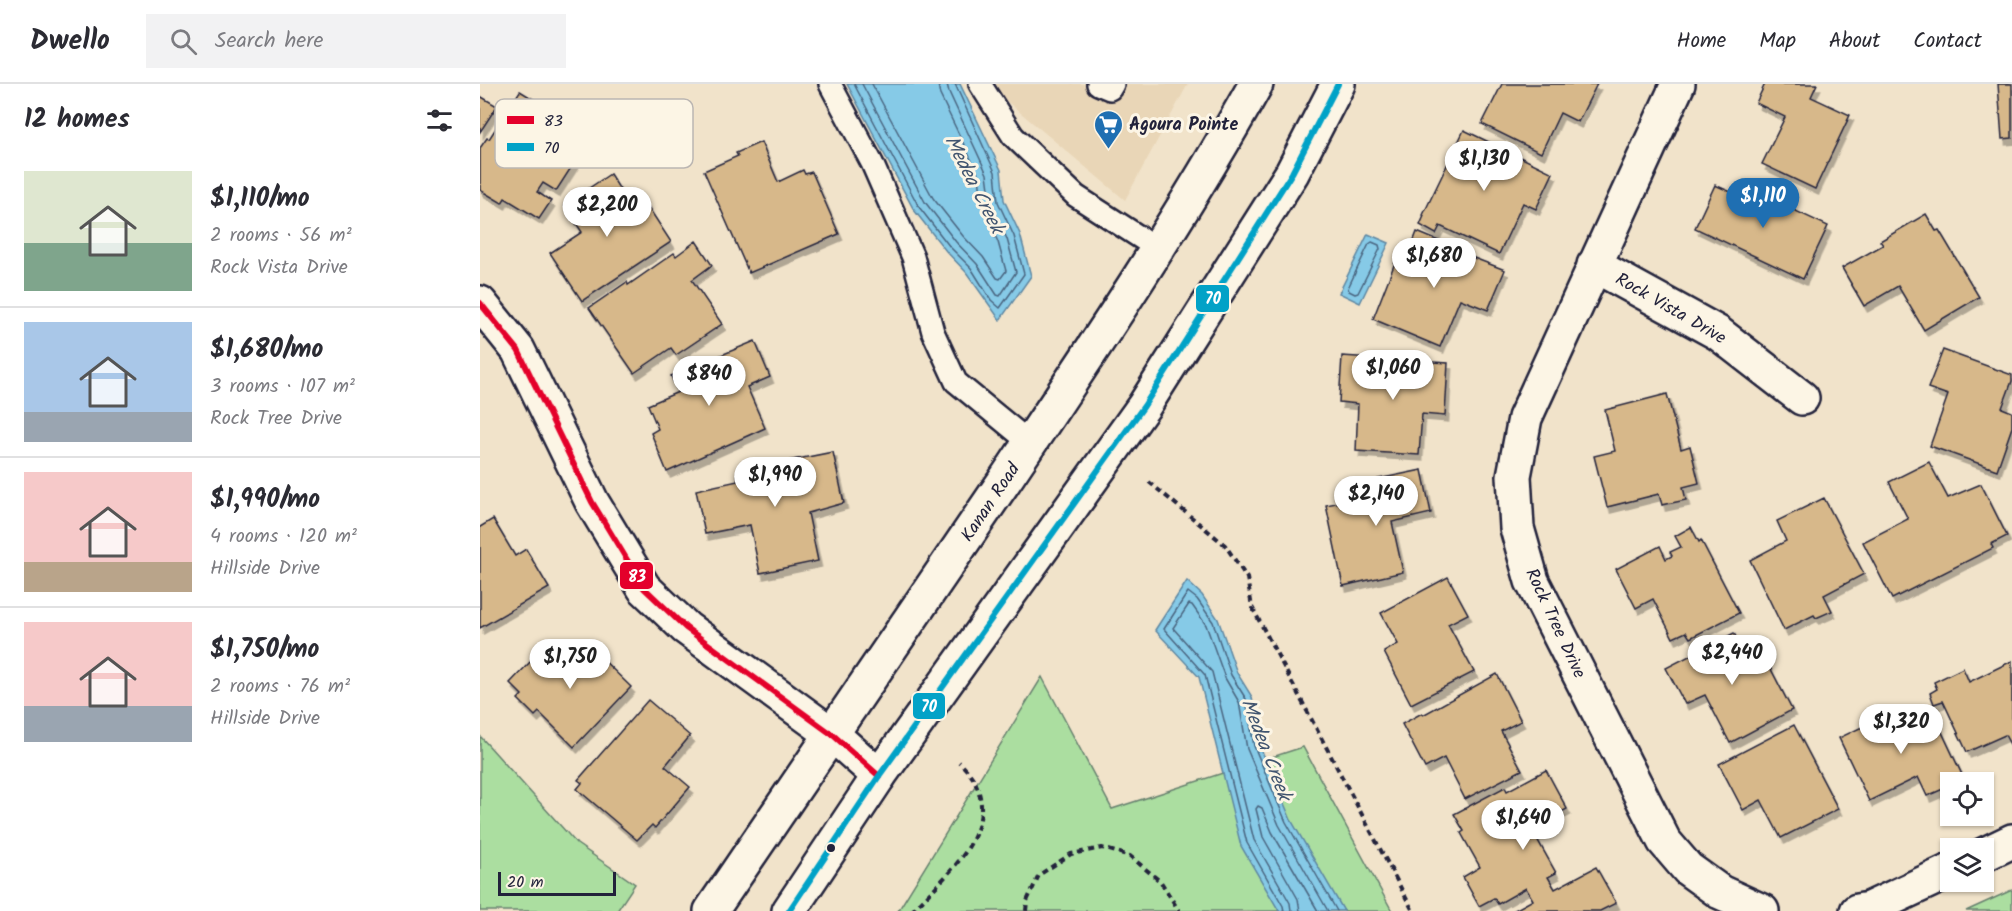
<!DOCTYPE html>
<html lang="en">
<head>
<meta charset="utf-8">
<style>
	:root { --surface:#fff; --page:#f2f2f3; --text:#2b2b33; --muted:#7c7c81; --line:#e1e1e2; --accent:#1f6fb2 }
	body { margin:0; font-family:Kalam,sans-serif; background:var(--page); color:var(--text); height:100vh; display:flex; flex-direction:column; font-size:22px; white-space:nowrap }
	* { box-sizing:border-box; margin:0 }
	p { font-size:20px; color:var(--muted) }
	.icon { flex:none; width:33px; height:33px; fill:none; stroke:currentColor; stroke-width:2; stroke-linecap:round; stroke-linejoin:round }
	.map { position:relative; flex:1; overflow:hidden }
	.sheet { display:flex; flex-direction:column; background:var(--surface); width:480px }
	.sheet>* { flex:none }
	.tools { position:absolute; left:1460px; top:688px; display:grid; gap:12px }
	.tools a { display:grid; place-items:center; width:54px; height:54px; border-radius:0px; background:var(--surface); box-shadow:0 2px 4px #0004; font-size:30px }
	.scale { position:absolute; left:18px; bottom:15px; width:118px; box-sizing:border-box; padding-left:6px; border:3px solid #22223b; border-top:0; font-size:16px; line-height:21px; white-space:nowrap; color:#22223b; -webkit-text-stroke:4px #fcf5e5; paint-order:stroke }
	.price { position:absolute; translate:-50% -51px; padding:0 14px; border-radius:21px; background:#fff; color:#222; font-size:20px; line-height:39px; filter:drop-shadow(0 2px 3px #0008) }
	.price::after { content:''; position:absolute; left:50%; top:36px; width:18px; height:14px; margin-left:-9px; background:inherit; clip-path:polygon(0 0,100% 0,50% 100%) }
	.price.on { background:var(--accent); color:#fff }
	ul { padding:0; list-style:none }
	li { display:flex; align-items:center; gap:18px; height:150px; padding:0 24px }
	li+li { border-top:2px solid var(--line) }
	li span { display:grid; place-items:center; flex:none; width:168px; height:120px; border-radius:0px; color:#555 }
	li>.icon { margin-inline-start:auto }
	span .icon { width:72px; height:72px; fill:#fffc; stroke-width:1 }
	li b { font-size:26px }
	h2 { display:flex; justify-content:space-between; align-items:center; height:72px; padding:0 24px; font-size:26px }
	header { display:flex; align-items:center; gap:36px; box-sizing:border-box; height:84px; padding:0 30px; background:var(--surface); border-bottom:2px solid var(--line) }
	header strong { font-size:28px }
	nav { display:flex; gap:33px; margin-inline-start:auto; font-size:21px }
	.search { width:420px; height:54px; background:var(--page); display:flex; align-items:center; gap:15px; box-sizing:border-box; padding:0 21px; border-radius:0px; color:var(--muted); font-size:22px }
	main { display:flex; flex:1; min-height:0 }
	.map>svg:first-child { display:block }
	.built { fill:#e9d6b7 }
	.green { fill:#abdea0; stroke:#66806e; stroke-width:1.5 }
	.water { fill:#86cae7; stroke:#5e87a2; stroke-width:1.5 }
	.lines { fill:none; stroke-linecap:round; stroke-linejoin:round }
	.shore { stroke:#4a6580; stroke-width:1.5 }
	.building { fill:#d7b88a; stroke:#22223b; stroke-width:1.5; filter:url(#shadow) }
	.service-casing { stroke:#22223b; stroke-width:26 }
	.minor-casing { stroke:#22223b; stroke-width:38 }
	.secondary-casing { stroke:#22223b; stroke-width:38 }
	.path { stroke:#22223b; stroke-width:4; stroke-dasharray:6 4.5; stroke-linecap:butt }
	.service { stroke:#fcf5e5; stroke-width:21 }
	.minor { stroke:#fcf5e5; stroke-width:33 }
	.secondary { stroke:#fcf5e5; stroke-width:33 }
	.bus-1-casing { stroke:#fcf5e5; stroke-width:10 }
	.bus-2-casing { stroke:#fcf5e5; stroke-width:10 }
	.bus-1 { stroke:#e4002b; stroke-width:6 }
	.bus-2 { stroke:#02a2c7; stroke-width:6 }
	.bus-dot { fill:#22223b; stroke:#fcf5e5; stroke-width:2 }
	.labels { text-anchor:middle; stroke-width:6; stroke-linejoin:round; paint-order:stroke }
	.poi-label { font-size:18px; font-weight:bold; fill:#22223b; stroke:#fcf5e5; text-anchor:start }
	.street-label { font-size:18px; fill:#22223b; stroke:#fcf5e5 }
	.water-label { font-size:20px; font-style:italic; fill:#40546f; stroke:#fcf5e5 }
	.key { fill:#fcf5e5; stroke:#bbb6b2; stroke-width:1.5 }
	.key-label { font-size:16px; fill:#22223b }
	.line-badge { stroke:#fcf5e5; stroke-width:2 }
	.badge-label { font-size:16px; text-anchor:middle; font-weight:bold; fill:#fff }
</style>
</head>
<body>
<header>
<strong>Dwello</strong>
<div class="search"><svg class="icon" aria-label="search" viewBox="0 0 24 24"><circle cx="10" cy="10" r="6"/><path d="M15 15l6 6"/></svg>Search here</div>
<nav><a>Home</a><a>Map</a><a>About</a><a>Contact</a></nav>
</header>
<main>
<section class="sheet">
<h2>12 homes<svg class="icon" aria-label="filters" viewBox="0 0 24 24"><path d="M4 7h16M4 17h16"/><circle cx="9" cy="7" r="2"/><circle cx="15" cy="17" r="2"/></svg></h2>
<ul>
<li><span style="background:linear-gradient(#dfe7d0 60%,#7fa58c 0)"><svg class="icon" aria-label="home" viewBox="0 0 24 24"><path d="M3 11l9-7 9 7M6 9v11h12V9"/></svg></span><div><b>$1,110/mo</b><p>2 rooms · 56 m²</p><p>Rock Vista Drive</p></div></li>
<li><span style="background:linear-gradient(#a9c7e8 75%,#9aa5b1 0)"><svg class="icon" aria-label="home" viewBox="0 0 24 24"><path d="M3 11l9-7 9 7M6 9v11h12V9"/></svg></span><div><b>$1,680/mo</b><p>3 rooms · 107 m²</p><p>Rock Tree Drive</p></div></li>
<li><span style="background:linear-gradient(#f6c9c9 75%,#b9a48a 0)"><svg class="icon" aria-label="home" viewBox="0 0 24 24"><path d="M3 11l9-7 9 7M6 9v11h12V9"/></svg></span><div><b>$1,990/mo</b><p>4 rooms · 120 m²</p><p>Hillside Drive</p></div></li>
<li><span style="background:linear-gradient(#f6c9c9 70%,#9aa5b1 0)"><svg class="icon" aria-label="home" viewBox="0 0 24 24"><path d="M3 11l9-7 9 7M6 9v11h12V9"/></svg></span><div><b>$1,750/mo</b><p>2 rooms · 76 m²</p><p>Hillside Drive</p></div></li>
</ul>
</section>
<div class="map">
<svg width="1532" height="827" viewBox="0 0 1532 827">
	<defs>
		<filter id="shadow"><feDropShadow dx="3.5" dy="6" stdDeviation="0" flood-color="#0004"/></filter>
	</defs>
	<rect width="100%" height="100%" fill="#f1e3ca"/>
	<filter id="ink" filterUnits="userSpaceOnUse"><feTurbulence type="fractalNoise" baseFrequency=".0167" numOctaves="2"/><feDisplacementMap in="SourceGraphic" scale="12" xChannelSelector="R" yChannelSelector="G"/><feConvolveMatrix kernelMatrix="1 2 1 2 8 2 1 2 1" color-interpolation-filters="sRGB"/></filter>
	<g filter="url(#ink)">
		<polygon class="built" points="516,0 708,0 645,116 523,14"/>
		<g class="green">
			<polygon points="562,593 632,725 823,663 912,827 418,827"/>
			<polygon points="0,652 97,760 155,800 137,827 0,827"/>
			<polygon points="1532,806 1532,827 1486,827"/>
		</g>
		<g class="water">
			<polygon points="367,0 480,0 521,86 524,116 540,150 551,192 520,236 486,188 466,167 434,126"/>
			<polygon points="888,150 909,159 880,219 859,209"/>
			<polygon points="707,497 722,511 738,535 757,589 772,613 779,660 811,736 864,827 799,827 761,762 719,593 675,546"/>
		</g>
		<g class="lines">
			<g class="shore">
				<polyline points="374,0 439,123 470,163 491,184 511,216 520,224 544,190 534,152 518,118 515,88 475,0"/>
				<polyline points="382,0 445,118 476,158 497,180 517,211 520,212 536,188 527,155 511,120 507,90 469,8 467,0"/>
				<polyline points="392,0 453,114 483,152 503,173 517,194 520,195 526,187 518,158 502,122 499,92 460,11 458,0"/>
				<polygon points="892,158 899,161 900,165 878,209 875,210 869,207 868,204 889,160"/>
				<polyline points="804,827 803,822 767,759 725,591 684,545 708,508 717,515 733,538 751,591 766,615 774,662 806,738 857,827"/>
				<polyline points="811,827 810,819 774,756 732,588 693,544 709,520 712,521 726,541 745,594 759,618 767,665 799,741 848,827"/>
				<polyline points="820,827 818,815 783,753 776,725 778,722 782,724 792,748 838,827"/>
			</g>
		</g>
		<g class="building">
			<polygon points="1022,0 1117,0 1098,38 1080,29 1061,69 1002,40"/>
			<polygon points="1285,0 1337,0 1331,13 1370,31 1335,105 1282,80 1305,33 1276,19"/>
			<polygon points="1518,0 1532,0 1532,54 1522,55"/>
			<polygon points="40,7 112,51 76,107 63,99 57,108 71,117 59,135 25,114 22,119 0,106 0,64 7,54 9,55"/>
			<polygon points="0,12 17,22 0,48"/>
			<polygon points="984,46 1073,89 1056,125 1043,119 1019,170 960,142 956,150 940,141 944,132 943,131"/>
			<polygon points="281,58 298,98 323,86 325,90 332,88 359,150 269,189 224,87 258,72 256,69"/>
			<polygon points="130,90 151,123 163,115 191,158 102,217 70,169 102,148 84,121"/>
			<polygon points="1235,101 1267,115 1271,106 1348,142 1323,195 1215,144"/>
			<polygon points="1446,130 1456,147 1459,146 1499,213 1444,246 1418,202 1384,222 1362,184 1403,161 1400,157"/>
			<polygon points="937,148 978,165 972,180 976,182 981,169 1025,186 1008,226 980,215 960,263 893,235 918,171 927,174"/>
			<polygon points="216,157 232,181 212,196 242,240 196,271 191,264 154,289 109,224 147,198 148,201 194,169 196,172"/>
			<polygon points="275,257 290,293 267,303 285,344 187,388 171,349 178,345 168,321 198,308 191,292"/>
			<polygon points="1463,266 1532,291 1532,297 1522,324 1532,328 1532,343 1517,386 1450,362 1468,311 1448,304"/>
			<polygon points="862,272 968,279 965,332 942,330 939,371 876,367 878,320 859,318"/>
			<polygon points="1187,310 1201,365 1210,362 1219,399 1203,403 1206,416 1182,421 1179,410 1127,423 1114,372 1135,367 1125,326"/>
			<polygon points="353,368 364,419 328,429 338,477 280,489 270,441 225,450 216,406 258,397 257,387"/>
			<polygon points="1449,378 1468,414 1501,400 1527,452 1511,460 1513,464 1412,515 1383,458 1428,435 1409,398"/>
			<polygon points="942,386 951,429 912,438 923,488 863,502 846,421 901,410 898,395"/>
			<polygon points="1344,414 1384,490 1344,511 1352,527 1336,534 1334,531 1304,546 1270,476 1306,457 1297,437"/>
			<polygon points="13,435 35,472 46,465 69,504 0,544 0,443"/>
			<polygon points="1211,443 1219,458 1221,456 1259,529 1210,554 1206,548 1193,554 1173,515 1156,524 1136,485 1180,462 1186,475 1192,472 1190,468 1201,463 1195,452"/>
			<polygon points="968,493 988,530 968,540 994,588 931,620 904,568 918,560 901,529"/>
			<polygon points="1254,549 1264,569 1279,562 1312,626 1250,659 1225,611 1205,620 1186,584"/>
			<polygon points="72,555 96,578 110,563 151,603 94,663 59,628 55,632 38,615 42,611 30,599"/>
			<polygon points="1532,577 1532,664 1525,651 1487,668 1463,617 1454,620 1450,609 1457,605 1454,598 1483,584 1489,598"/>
			<polygon points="1017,590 1041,637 1021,647 1042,686 985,715 964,674 945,684 922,640 942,629 943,631"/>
			<polygon points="168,616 210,652 185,682 210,703 175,744 172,741 157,756 97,705 102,699 98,696"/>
			<polygon points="1452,627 1484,695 1475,699 1470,699 1470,702 1447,712 1438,693 1389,717 1359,654 1413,628 1419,642"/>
			<polygon points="1314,641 1358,725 1301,754 1281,716 1263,726 1239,680"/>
			<polygon points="1066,686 1087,725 1051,744 1076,789 1068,793 1075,805 1116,783 1136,819 1120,827 1033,827 1053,816 1046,804 1018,820 1014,814 999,822 983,793 1000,783 981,749 984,747 974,730 1025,703 1027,707"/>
		</g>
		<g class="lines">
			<defs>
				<g id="service">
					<polyline points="350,0 392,79 433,173 453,248 476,298 550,359"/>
					<polyline points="500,0 533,52 596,112 678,165"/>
					<polyline points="618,0 630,5 633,0"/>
				</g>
				<g id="minor">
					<polyline points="1198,0 1045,334 1034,392 1037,444 1052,497 1184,757 1208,785 1240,808 1282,827"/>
					<polyline points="1114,181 1238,249 1322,314"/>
					<polyline points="0,219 38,266 112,418 164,504 206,544 353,651 399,692"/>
					<polyline points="1503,771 1532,757"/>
					<polyline points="1377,827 1389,825 1470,787"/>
				</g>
				<g id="secondary">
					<path d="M231,827C329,685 426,542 523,399C611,268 699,138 776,0"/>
					<polyline points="309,827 399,692 664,322 812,89 858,0"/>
				</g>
			</defs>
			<use href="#service" class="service-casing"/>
			<use href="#minor" class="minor-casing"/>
			<use href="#secondary" class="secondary-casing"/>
			<g class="path">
				<polyline points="669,398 745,461 767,494 772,523 933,827"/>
				<path d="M432,827C464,793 521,748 494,696C490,689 484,683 479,678"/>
				<polyline points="546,827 547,817 559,791 591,770 622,764 650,772 681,798 699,827"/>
			</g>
			<use href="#service" class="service"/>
			<use href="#minor" class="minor"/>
			<use href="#secondary" class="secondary"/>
			<defs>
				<polyline id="bus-1" points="0,219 38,266 112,418 164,504 206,544 353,651 399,692"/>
				<polyline id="bus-2" points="309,827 399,692 664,322 812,89 858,0"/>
			</defs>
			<use href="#bus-1" class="bus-1-casing"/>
			<use href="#bus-2" class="bus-2-casing"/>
			<use href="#bus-1" class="bus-1"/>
			<use href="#bus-2" class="bus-2"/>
		</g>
	</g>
	<defs>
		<symbol id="supermarket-pin" viewBox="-11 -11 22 30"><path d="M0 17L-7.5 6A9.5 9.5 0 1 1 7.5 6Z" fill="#1f6fb2" stroke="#fcf5e5"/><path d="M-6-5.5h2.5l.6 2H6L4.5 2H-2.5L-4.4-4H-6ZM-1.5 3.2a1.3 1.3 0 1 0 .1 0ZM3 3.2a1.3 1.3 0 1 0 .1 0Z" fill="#fff"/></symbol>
	</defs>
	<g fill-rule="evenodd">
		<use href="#supermarket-pin" x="612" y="24" width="33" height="45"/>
	</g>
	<circle class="bus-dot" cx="351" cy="764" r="5"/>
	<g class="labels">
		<g class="poi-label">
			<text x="649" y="46">Agoura Pointe</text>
		</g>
		<g class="street-label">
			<text transform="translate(1191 224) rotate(30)" y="6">Rock Vista Drive</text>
			<text transform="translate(510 418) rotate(-56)" y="6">Kanan Road</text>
			<text transform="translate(1076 539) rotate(65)" y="6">Rock Tree Drive</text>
		</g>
		<g class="water-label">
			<text transform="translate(495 100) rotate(63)" y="7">Medea Creek</text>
			<text transform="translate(787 665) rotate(69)" y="7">Medea Creek</text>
		</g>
	</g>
	<rect x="15" y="15" width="198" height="69" rx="9" class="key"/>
	<rect x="27" y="32" width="27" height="8" fill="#e4002b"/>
	<rect x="27" y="59" width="27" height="8" fill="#02a2c7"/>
	<g class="key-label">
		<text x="64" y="42">83</text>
		<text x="64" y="69">70</text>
	</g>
	<g class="line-badge">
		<rect x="715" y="200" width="35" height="29" rx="6" fill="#02a2c7"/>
		<rect x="139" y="477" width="35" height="29" rx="6" fill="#e4002b"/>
		<rect x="432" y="608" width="34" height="28" rx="6" fill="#02a2c7"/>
	</g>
	<g class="badge-label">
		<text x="733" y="220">70</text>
		<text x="157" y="498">83</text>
		<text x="449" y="628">70</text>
	</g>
</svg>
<div class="tools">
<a><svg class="icon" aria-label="locate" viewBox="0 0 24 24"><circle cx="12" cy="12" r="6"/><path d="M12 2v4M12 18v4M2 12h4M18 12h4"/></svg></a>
<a><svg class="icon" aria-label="layers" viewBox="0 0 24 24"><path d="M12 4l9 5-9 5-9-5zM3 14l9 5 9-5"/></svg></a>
</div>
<div class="scale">20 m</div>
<b class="price" style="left:1004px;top:108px">$1,130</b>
<b class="price on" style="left:1283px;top:145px">$1,110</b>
<b class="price" style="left:127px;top:154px">$2,200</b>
<b class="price" style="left:954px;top:205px">$1,680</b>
<b class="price" style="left:913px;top:317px">$1,060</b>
<b class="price" style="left:229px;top:323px">$840</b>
<b class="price" style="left:295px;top:424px">$1,990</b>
<b class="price" style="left:896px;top:443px">$2,140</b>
<b class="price" style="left:1252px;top:602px">$2,440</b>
<b class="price" style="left:90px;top:606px">$1,750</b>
<b class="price" style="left:1421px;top:671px">$1,320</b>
<b class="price" style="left:1043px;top:767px">$1,640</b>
</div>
</main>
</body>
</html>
